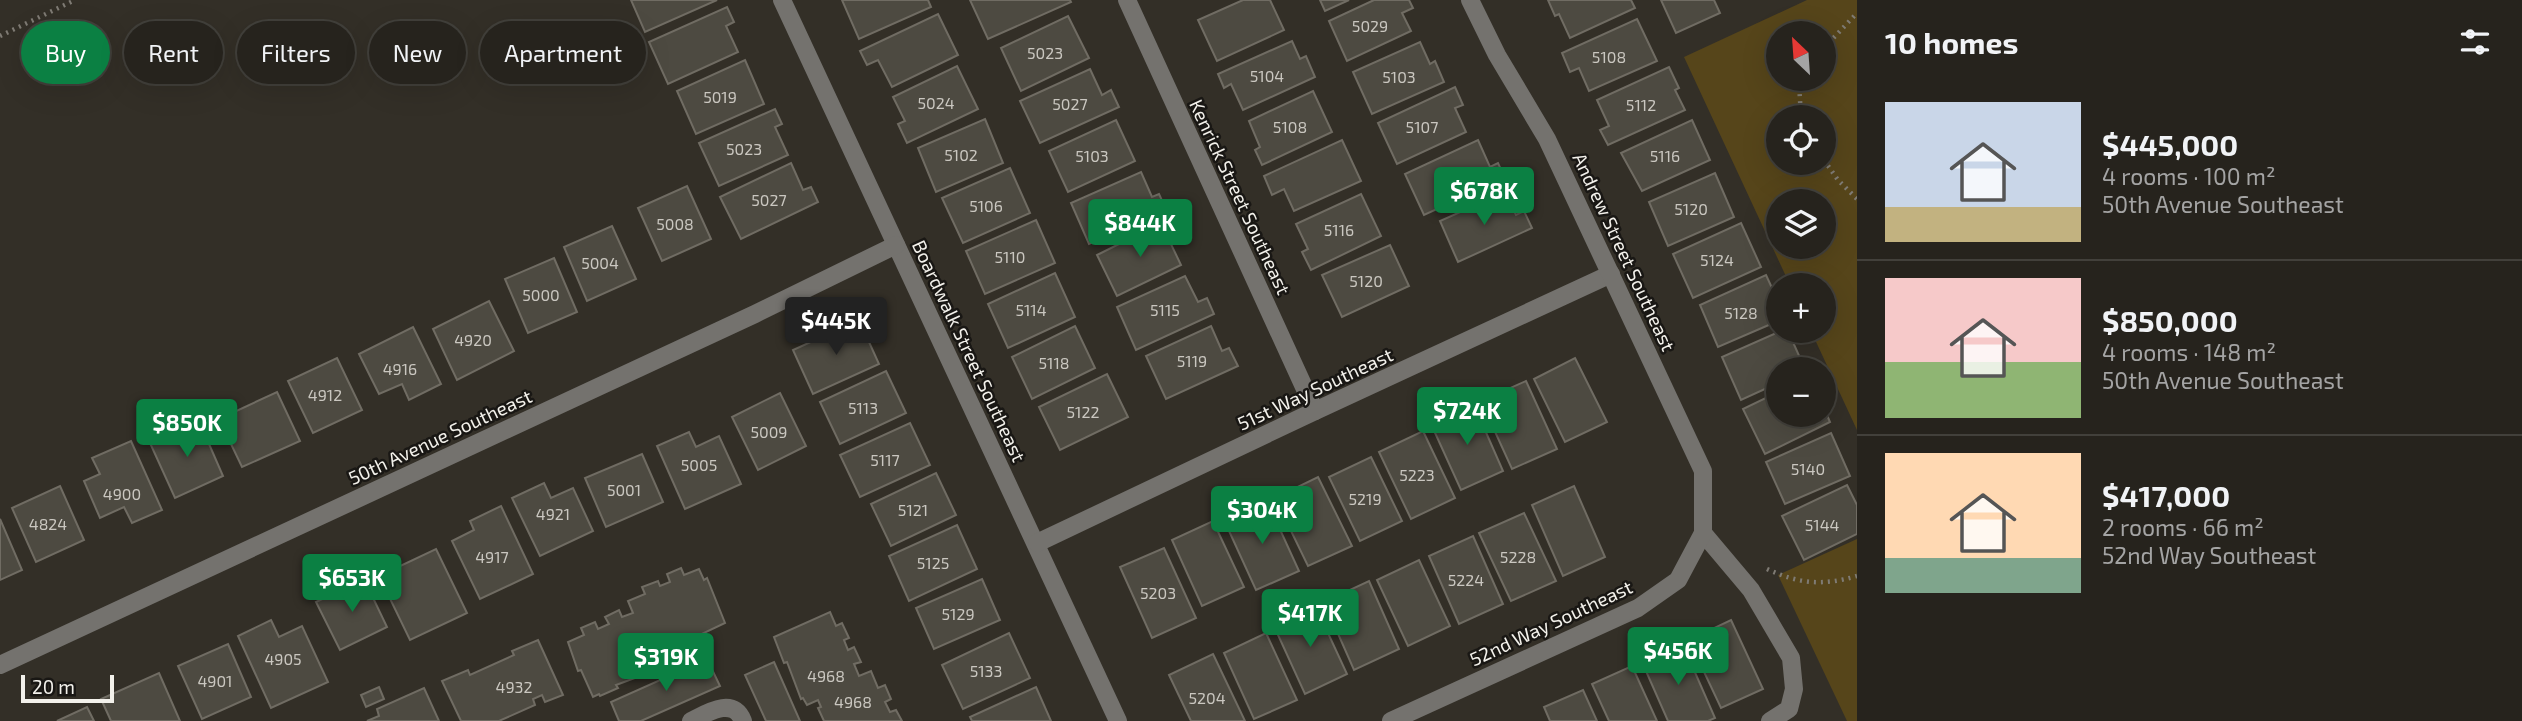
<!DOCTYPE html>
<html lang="en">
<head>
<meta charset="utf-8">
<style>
	:root { --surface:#26231d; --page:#2e2b26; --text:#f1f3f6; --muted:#a4a4a4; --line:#42403b; --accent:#0b8043 }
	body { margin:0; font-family:"Exo 2",sans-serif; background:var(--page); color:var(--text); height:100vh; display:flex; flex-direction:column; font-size:26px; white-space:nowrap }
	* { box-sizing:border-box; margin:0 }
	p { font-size:23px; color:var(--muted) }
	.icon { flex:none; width:38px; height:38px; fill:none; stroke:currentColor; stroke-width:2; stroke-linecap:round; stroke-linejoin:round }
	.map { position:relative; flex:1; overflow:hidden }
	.details { display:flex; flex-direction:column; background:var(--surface); width:665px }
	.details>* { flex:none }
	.top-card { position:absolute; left:21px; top:21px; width:665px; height:63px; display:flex; gap:14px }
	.needle { width:46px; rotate:335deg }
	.controls { position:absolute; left:1766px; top:21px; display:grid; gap:14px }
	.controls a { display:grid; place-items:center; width:70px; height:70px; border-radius:50%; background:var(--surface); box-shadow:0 7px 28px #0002,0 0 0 2px var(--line); font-size:35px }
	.scale { position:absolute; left:21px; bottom:18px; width:93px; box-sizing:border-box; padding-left:7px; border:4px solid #f3f1eb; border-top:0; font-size:19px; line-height:24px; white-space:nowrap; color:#f3f1eb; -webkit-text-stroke:5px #191714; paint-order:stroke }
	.price { position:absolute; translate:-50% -60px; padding:0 16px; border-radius:7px; background:var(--accent); color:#fff; font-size:23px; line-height:46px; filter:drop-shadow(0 2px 4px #0008) }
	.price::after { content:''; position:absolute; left:50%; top:42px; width:21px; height:16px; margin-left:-10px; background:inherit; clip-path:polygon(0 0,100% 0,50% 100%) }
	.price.selected { background:#222; color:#fff }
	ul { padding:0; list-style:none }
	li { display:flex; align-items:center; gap:21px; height:175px; padding:0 28px }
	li+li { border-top:2px solid var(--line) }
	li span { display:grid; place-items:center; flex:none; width:196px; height:140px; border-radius:0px; color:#555 }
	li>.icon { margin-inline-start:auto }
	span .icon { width:84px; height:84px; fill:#fffc; stroke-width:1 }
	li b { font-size:30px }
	h2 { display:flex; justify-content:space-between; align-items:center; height:84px; padding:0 28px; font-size:30px }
	.chip { padding:0 24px; border-radius:32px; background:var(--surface); box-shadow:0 7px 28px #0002,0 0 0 2px var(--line); font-size:24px; line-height:63px }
	.chip.selected { background:var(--accent); color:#fff }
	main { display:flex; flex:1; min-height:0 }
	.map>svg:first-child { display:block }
	.green { fill:#56451a; fill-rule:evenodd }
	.building { fill:#4d4a41; stroke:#706c63; stroke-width:2 }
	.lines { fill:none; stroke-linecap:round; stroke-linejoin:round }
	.path { stroke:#7f7b74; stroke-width:4.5; stroke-dasharray:2 5; stroke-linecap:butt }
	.service { stroke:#74726e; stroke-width:18 }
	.minor { stroke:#74726e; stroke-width:18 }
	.labels { text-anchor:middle; stroke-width:5; stroke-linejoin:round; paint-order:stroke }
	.number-label { font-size:16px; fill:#cac7c0 }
	.street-label { font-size:19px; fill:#f3f1eb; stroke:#191714 }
</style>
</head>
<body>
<main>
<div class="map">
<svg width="1857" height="721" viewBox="0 0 1857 721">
	<rect width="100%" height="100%" fill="#332f27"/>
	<g class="green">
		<path d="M1807,0H1857V430L1811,331H1824V285H1790L1684,57ZM1778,33H1824V79H1778ZM1778,117H1824V163H1778ZM1824,201V247H1778V201Z"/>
		<polygon points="1857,539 1857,721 1847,721 1778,575"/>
	</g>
	<g class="building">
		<polygon points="631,0 717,0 645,32"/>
		<polygon points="842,0 928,0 931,7 859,39"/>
		<polygon points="970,0 1070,0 1071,2 988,39"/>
		<polygon points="1243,0 1270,0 1284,30 1217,61 1198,20"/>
		<polygon points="1320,0 1349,0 1325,11"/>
		<polygon points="1374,0 1409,0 1413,8 1402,13 1411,31 1347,61 1329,21"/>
		<polygon points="1548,0 1631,0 1635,8 1570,38 1559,14 1555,16"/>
		<polygon points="1661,0 1714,0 1720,13 1676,33"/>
		<polygon points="727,7 734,22 726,26 738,52 668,84 649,42"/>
		<polygon points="938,14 958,55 892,87 878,60 867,65 860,51"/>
		<polygon points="1068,16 1089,58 1021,91 1001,48"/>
		<polygon points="1637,19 1657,61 1589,91 1579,68 1570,72 1562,53"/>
		<polygon points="1292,41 1300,59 1306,56 1315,77 1243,110 1231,84 1224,88 1218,74"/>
		<polygon points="1420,42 1430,64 1435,61 1444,82 1372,114 1353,72"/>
		<polygon points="745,60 764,104 696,134 677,91"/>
		<polygon points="957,66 978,109 907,143 898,124 905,121 893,97"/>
		<polygon points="1669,67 1679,88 1675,90 1685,110 1608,145 1600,130 1609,126 1597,100"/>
		<polygon points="1090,69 1102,95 1111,90 1119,107 1040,143 1020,101"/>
		<polygon points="1455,87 1463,105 1455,108 1466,132 1397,164 1378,123"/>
		<polygon points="1313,91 1332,132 1262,165 1255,150 1260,147 1249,121"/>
		<polygon points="775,109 782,124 775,127 788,155 719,186 699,143"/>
		<polygon points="985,119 1003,163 936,192 918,148"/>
		<polygon points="1116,120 1135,161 1068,192 1049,151"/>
		<polygon points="1692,120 1710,160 1642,191 1621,153"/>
		<polygon points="1342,140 1361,181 1294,211 1284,189 1272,195 1264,176"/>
		<polygon points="1478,140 1490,167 1498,163 1505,178 1424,215 1405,174"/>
		<polygon points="791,163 803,190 811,187 818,202 741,239 720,197"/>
		<polygon points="1010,168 1030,213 963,243 942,198"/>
		<polygon points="1141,172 1152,197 1159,194 1166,209 1089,244 1071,203"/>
		<polygon points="1715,173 1734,217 1668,246 1649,202"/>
		<polygon points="687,186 711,239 662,261 638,208"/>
		<polygon points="1505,192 1516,215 1524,211 1532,228 1458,262 1440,221"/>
		<polygon points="1361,194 1381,236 1311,270 1302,252 1308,249 1296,224"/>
		<polygon points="1036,220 1055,263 985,294 966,251"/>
		<polygon points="1167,220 1175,237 1169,240 1181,265 1117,296 1097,255"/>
		<polygon points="1741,223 1761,267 1693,298 1673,254"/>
		<polygon points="612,226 636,279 587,301 564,247"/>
		<polygon points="1390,245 1409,286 1342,317 1322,275"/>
		<polygon points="554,258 577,312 528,333 505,279"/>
		<polygon points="1055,273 1075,317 1008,348 988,304"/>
		<polygon points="1766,275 1778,301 1778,321 1718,347 1700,305"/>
		<polygon points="1185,276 1198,302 1207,298 1214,314 1136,350 1117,307"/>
		<polygon points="489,301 514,351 457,380 433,329"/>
		<polygon points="859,320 879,364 813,394 793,350"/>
		<polygon points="1075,326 1095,368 1032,399 1012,357"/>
		<polygon points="1211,326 1222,351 1229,348 1238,366 1166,399 1146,356"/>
		<polygon points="413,327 441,384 409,400 402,384 379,394 359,354"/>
		<polygon points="1781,331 1788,331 1805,369 1778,369 1778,383 1741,400 1722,357"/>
		<polygon points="337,358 362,410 313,433 288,381"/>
		<polygon points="1575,358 1607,422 1565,442 1534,379"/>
		<polygon points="886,371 906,413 840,444 820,402"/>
		<polygon points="1107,374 1128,417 1060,450 1039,407"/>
		<polygon points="1526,381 1557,449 1512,469 1481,401"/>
		<polygon points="277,392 300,441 242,467 219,419"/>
		<polygon points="1778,392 1778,415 1824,415 1824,408 1830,422 1765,454 1743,409"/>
		<polygon points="780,393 806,446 758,470 732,417"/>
		<polygon points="1474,405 1503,471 1461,490 1431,424"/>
		<polygon points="199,421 223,476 175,498 150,443"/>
		<polygon points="910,423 930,465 860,497 840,455"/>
		<polygon points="1423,431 1455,498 1411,519 1379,452"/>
		<polygon points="689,432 696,447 719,436 741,484 685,509 657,446"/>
		<polygon points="1831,433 1850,476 1785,504 1766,462"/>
		<polygon points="131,441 162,510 132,523 124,507 100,518 84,481 100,474 92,458"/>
		<polygon points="642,454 663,502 606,527 585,478"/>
		<polygon points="1371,457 1402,521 1360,541 1329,477"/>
		<polygon points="936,473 956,515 891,546 871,504"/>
		<polygon points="1318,477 1352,546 1308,566 1275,498"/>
		<polygon points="544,483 551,498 573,488 593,531 540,556 512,498"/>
		<polygon points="1847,485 1857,505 1857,534 1804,560 1782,516"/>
		<polygon points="60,486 84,540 36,562 12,508"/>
		<polygon points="1574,486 1605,557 1563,576 1532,505"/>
		<polygon points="1267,501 1299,571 1256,590 1224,520"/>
		<polygon points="501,506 533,574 480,599 452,541 474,530 470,521"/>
		<polygon points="1524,513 1556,581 1511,601 1479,533"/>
		<polygon points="0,519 22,570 0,580"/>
		<polygon points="1213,521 1244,587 1202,606 1172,540"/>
		<polygon points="957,525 977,569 909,601 889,556"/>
		<polygon points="1473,536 1503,604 1459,624 1429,556"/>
		<polygon points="1164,548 1196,618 1152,638 1120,567"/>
		<polygon points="436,549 467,613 410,640 379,576"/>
		<polygon points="1419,560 1450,626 1408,646 1377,580"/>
		<polygon points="681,568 684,575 699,569 704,580 707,578 725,623 664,652 663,650 656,653 662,665 656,670 616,685 618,688 600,696 599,694 593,697 581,670 578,671 568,642 584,635 581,628 595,622 598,629 609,624 605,617 619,610 622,617 633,613 628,601 645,594 642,587 658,581 660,586 670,582 667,574"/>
		<polygon points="364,579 387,627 340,650 316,602"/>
		<polygon points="982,579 1000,620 934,649 916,608"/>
		<polygon points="1369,581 1399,649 1354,670 1324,602"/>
		<polygon points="1315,605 1347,674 1305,694 1273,624"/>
		<polygon points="830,612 836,626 842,623 849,638 844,640 848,650 854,647 861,662 854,664 859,676 871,671 878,688 885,685 891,699 885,702 890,712 896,710 902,721 824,721 818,708 821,707 818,700 807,705 803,698 801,699 787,662 784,663 774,637"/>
		<polygon points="271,620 279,637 302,626 328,682 271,708 238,636"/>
		<polygon points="1731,620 1763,689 1721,708 1689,640"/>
		<polygon points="1009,633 1030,678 963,709 942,665"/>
		<polygon points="1266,633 1297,700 1254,719 1224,653"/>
		<polygon points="538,640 563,695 545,702 542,695 533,699 535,705 499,721 461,721 442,681 468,670 470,675 514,655 512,651"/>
		<polygon points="228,644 251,697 202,719 178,666"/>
		<polygon points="1683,645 1715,718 1708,721 1668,721 1642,662"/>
		<polygon points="1213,654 1245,721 1191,721 1169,675"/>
		<polygon points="707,659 720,686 641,721 619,721 611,702"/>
		<polygon points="774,662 800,721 766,721 745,675"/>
		<polygon points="1632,666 1657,721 1609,721 1592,684"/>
		<polygon points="159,673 180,721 111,721 101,699"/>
		<polygon points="379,687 384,699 366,707 361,695"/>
		<polygon points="1036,687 1051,721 972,721 970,717"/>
		<polygon points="424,688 439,721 367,721 379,716 377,709"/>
		<polygon points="1583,690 1597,721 1550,721 1544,707"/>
		<polygon points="87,707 94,721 57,721"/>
	</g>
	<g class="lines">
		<g class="path">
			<polyline points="0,36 75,0"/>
			<polyline points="1824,48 1857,13"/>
			<polyline points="1801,117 1799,83 1801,79"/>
			<polyline points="1824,160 1838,180 1857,199"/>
			<path d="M1767,569C1799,584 1823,586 1857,576"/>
		</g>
		<polyline class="service" points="1703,533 1751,590 1791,658 1794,689 1789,709 1770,721"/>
		<g class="minor">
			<polyline points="782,0 1118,721"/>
			<polyline points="1127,0 1315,411"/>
			<polyline points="1037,543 1315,411 1611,274"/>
			<polyline points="0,665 755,314 896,245"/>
			<path d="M691,721C707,713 733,696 743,721"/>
			<polyline points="1391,721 1638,608 1678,580 1703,533 1703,471 1547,139 1497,55 1470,0"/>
		</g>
	</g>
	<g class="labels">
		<g class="number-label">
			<text x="1370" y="32">5029</text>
			<text x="1045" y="59">5023</text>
			<text x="1609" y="63">5108</text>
			<text x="1267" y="82">5104</text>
			<text x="1399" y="83">5103</text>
			<text x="720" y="103">5019</text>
			<text x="936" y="109">5024</text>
			<text x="1070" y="110">5027</text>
			<text x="1641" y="111">5112</text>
			<text x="1290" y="133">5108</text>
			<text x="1422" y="133">5107</text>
			<text x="744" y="155">5023</text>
			<text x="961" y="161">5102</text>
			<text x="1092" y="162">5103</text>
			<text x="1665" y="162">5116</text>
			<text x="769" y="206">5027</text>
			<text x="986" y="212">5106</text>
			<text x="1691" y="215">5120</text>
			<text x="675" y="230">5008</text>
			<text x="1339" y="236">5116</text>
			<text x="1010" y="263">5110</text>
			<text x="1717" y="266">5124</text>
			<text x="600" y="269">5004</text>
			<text x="1366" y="287">5120</text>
			<text x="541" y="301">5000</text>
			<text x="1031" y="316">5114</text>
			<text x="1165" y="316">5115</text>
			<text x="1741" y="319">5128</text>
			<text x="473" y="346">4920</text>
			<text x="1192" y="367">5119</text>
			<text x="1054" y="369">5118</text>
			<text x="400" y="375">4916</text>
			<text x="325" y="401">4912</text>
			<text x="863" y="414">5113</text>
			<text x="1083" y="418">5122</text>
			<text x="769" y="438">5009</text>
			<text x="885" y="466">5117</text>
			<text x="699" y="471">5005</text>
			<text x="1808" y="475">5140</text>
			<text x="1417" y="481">5223</text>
			<text x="624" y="496">5001</text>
			<text x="122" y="500">4900</text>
			<text x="1365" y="505">5219</text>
			<text x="913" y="516">5121</text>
			<text x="553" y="520">4921</text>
			<text x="48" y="530">4824</text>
			<text x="1822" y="531">5144</text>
			<text x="492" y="563">4917</text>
			<text x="1518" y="563">5228</text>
			<text x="933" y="569">5125</text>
			<text x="1466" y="586">5224</text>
			<text x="1158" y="599">5203</text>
			<text x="958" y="620">5129</text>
			<text x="283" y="665">4905</text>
			<text x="986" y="677">5133</text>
			<text x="826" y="682">4968</text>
			<text x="215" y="687">4901</text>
			<text x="514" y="693">4932</text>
			<text x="1207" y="704">5204</text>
			<text x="853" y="708">4968</text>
		</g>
		<g class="street-label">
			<text transform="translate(1240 197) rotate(65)" y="7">Kenrick Street Southeast</text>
			<text transform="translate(1624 252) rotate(65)" y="7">Andrew Street Southeast</text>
			<text transform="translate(969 351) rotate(65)" y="7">Boardwalk Street Southeast</text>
			<text transform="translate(1315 389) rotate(-25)" y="7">51st Way Southeast</text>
			<text transform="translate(440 437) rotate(-25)" y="7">50th Avenue Southeast</text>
			<text transform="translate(1551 623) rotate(-25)" y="7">52nd Way Southeast</text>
		</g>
	</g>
</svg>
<div class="controls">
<a><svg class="needle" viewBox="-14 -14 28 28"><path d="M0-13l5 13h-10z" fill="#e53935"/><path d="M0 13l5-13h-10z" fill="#a4a4a4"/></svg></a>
<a><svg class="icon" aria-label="locate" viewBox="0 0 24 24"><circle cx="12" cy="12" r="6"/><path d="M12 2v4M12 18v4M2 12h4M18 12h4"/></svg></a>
<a><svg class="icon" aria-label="layers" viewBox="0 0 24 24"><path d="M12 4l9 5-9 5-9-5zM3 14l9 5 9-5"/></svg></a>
<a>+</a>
<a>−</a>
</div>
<div class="scale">20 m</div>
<b class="price" style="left:1484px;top:227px">$678K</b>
<b class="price" style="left:1140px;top:259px">$844K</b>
<b class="price selected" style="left:836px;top:357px">$445K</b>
<b class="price" style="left:1467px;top:447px">$724K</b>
<b class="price" style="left:187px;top:459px">$850K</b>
<b class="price" style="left:1262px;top:546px">$304K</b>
<b class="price" style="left:352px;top:614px">$653K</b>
<b class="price" style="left:1310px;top:649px">$417K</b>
<b class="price" style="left:1678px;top:687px">$456K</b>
<b class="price" style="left:666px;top:693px">$319K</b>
<div class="top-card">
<a class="chip selected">Buy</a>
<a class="chip">Rent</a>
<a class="chip">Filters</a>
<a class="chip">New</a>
<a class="chip">Apartment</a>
</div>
</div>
<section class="details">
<h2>10 homes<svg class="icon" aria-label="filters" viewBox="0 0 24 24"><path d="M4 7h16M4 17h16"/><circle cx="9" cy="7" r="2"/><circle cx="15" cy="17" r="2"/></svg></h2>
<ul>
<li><span style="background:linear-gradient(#c9d6e8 75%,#c2b280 0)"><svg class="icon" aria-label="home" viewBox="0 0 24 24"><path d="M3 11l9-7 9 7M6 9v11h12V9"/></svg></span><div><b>$445,000</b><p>4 rooms · 100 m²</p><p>50th Avenue Southeast</p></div></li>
<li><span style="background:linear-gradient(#f6c9c9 60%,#8fb573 0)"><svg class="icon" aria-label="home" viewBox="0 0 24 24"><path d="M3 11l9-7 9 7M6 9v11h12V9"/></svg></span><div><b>$850,000</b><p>4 rooms · 148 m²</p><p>50th Avenue Southeast</p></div></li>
<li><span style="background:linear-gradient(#ffd9b3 75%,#7fa58c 0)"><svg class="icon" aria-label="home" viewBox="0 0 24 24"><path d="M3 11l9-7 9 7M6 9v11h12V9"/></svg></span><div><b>$417,000</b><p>2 rooms · 66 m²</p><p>52nd Way Southeast</p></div></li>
</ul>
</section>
</main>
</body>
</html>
